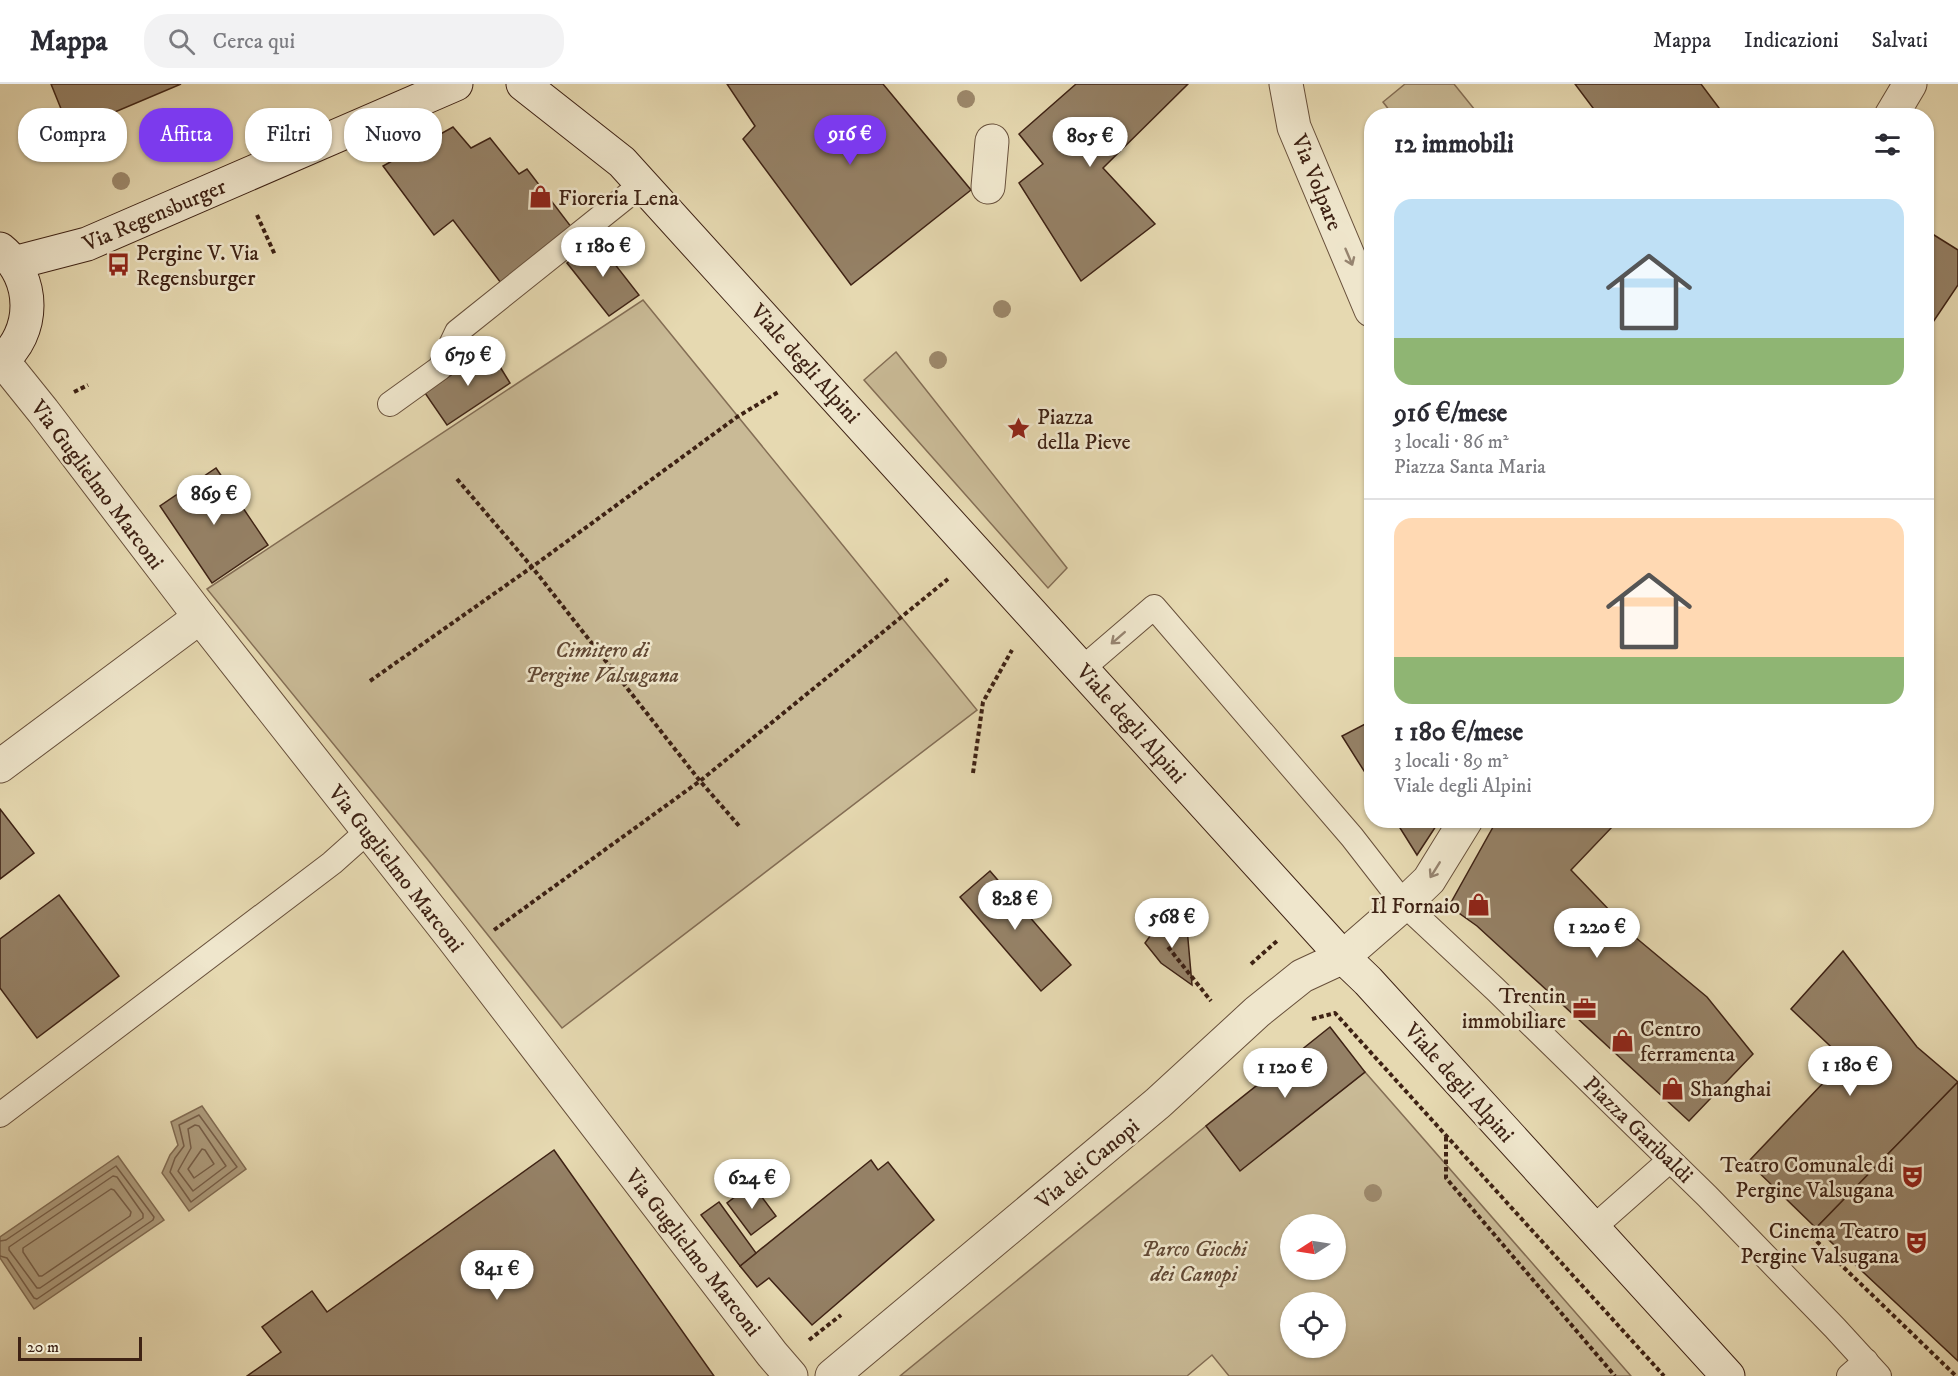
<!DOCTYPE html>
<html lang="it">
<head>
<meta charset="utf-8">
<style>
	:root { --surface:#fff; --page:#f2f2f3; --text:#2b2b33; --muted:#7c7c81; --line:#e1e1e2; --accent:#7c3aed }
	body { margin:0; font-family:"IM FELL DW Pica",serif; background:var(--page); color:var(--text); height:100vh; display:flex; flex-direction:column; font-size:22px; white-space:nowrap }
	* { box-sizing:border-box; margin:0 }
	p { font-size:20px; color:var(--muted) }
	.icon { flex:none; width:33px; height:33px; fill:none; stroke:currentColor; stroke-width:2; stroke-linecap:round; stroke-linejoin:round }
	.map { position:relative; flex:1; overflow:hidden }
	.details { position:absolute; left:1364px; top:24px; width:570px; height:720px; display:flex; flex-direction:column; background:var(--surface); border-radius:24px; box-shadow:0 2px 4px #0004 }
	.details>* { flex:none }
	.top-card { position:absolute; left:18px; top:24px; width:570px; height:54px; display:flex; gap:12px }
	.needle { width:39px; rotate:258deg }
	.fabs { position:absolute; left:1280px; top:1130px; display:grid; gap:12px }
	.fabs a { display:grid; place-items:center; width:66px; height:66px; border-radius:50%; background:var(--surface); box-shadow:0 2px 4px #0004; font-size:30px }
	.scale { position:absolute; left:18px; bottom:15px; width:124px; box-sizing:border-box; padding-left:6px; border:3px solid #3e2214; border-top:0; font-size:16px; line-height:21px; white-space:nowrap; color:#3e2214; -webkit-text-stroke:4px #efe6cc; paint-order:stroke }
	.price { position:absolute; translate:-50% -51px; padding:0 14px; border-radius:21px; background:#fff; color:#222; font-size:20px; line-height:39px; filter:drop-shadow(0 2px 3px #0008) }
	.price::after { content:''; position:absolute; left:50%; top:36px; width:18px; height:14px; margin-left:-9px; background:inherit; clip-path:polygon(0 0,100% 0,50% 100%) }
	.price.selected { background:var(--accent); color:#fff }
	ul { padding:0; list-style:none }
	li { display:grid; align-content:center; gap:12px; height:318px; padding:0 30px }
	li+li { border-top:2px solid var(--line) }
	li span { display:grid; place-items:center; height:186px; border-radius:18px; color:#555 }
	li>.icon { margin-inline-start:auto }
	span .icon { width:108px; height:108px; fill:#fffc; stroke-width:1 }
	li b { font-size:26px }
	h2 { display:flex; justify-content:space-between; align-items:center; height:72px; padding:0 30px; font-size:26px }
	.chip { padding:0 21px; border-radius:24px; background:var(--surface); box-shadow:0 2px 4px #0004; font-size:21px; line-height:54px }
	.chip.selected { background:var(--accent); color:#fff }
	header { display:flex; align-items:center; gap:36px; box-sizing:border-box; height:84px; padding:0 30px; background:var(--surface); border-bottom:2px solid var(--line) }
	header strong { font-size:28px }
	nav { display:flex; gap:33px; margin-inline-start:auto; font-size:21px }
	.search { width:420px; height:54px; background:var(--page); display:flex; align-items:center; gap:15px; box-sizing:border-box; padding:0 21px; border-radius:24px; color:var(--muted); font-size:22px }
	.map>svg:first-child { display:block }
	.green { fill:#c9ba96; stroke:#846e55; stroke-width:1.5; fill-rule:evenodd }
	.water { fill:#ad9b7c; stroke:#816b52; stroke-width:1.5 }
	.lines { fill:none; stroke-linecap:round; stroke-linejoin:round }
	.shore { stroke:#765e48; stroke-width:1.5 }
	.building { fill:#958166; stroke:#3e2214; stroke-width:1.5 }
	.service-casing { stroke:#68503b; stroke-width:26 }
	.pedestrian-casing { stroke:#68503b; stroke-width:35 }
	.minor-casing { stroke:#68503b; stroke-width:35 }
	.secondary-casing { stroke:#3e2214; stroke-width:35 }
	.path { stroke:#3e2214; stroke-width:4; stroke-dasharray:4.5 3; stroke-linecap:butt }
	.service { stroke:#efe6cc; stroke-width:24 }
	.pedestrian { stroke:#efe6cc; stroke-width:33 }
	.minor { stroke:#efe6cc; stroke-width:33 }
	.secondary { stroke:#efe6cc; stroke-width:33 }
	.tree { fill:#9d896c }
	.oneway { stroke:#968470 }
	.labels { text-anchor:middle; stroke-width:5; stroke-linejoin:round; paint-order:stroke }
	.street-label { font-size:22px; fill:#3e2214; stroke:#efe6cc }
	.poi-label { font-size:22px; fill:#3e2214; stroke:#efe6cc; text-anchor:start }
	.park-label { font-size:22px; font-style:italic; fill:#614834; stroke:#efe6cc }
</style>
</head>
<body>
<header>
<strong>Mappa</strong>
<div class="search"><svg class="icon" aria-label="search" viewBox="0 0 24 24"><circle cx="10" cy="10" r="6"/><path d="M15 15l6 6"/></svg>Cerca qui</div>
<nav><a>Mappa</a><a>Indicazioni</a><a>Salvati</a></nav>
</header>
<div class="map">
<svg width="1958" height="1292" viewBox="0 0 1958 1292">
	<rect width="100%" height="100%" fill="#e6d9b1"/>
	<filter id="stains"><feTurbulence type="fractalNoise" baseFrequency=".00333" numOctaves="4"/><feColorMatrix values="0 0 0 0 .2 0 0 0 0 .09 0 0 0 0 .02 0 0 0 .5 -.17"/></filter>
	<radialGradient id="worn" r=".72"><stop offset=".6" stop-color="#630" stop-opacity="0"/><stop offset="1" stop-color="#630" stop-opacity=".3"/></radialGradient>
	<g class="green">
		<polygon points="1405,0 1454,0 1479,31 1393,31 1383,18"/>
		<polygon points="643,216 977,626 562,944 428,776 207,505"/>
		<polygon points="896,268 1067,484 1048,504 864,296"/>
		<path d="M1365,988L1631,1292H1229L1212,1271L1187,1292H900L1206,1042L1240,1086ZM1290,1140H1335V1185H1290ZM1290,1218H1335V1263H1290Z"/>
	</g>
	<g class="water">
		<polygon points="202,1022 246,1085 189,1127 162,1089 170,1071 178,1061 171,1038"/>
		<polygon points="118,1072 164,1136 34,1225 0,1174 0,1153"/>
	</g>
	<g class="lines">
		<g class="shore">
			<polygon points="199,1031 237,1083 191,1118 170,1088 175,1074 184,1062 179,1041"/>
			<polygon points="195,1041 199,1042 226,1082 193,1107 178,1087 191,1064 188,1045"/>
			<polygon points="202,1065 205,1066 214,1080 194,1094 188,1085"/>
			<polygon points="113,1092 117,1093 143,1130 143,1134 40,1204 37,1204 9,1166 9,1163"/>
			<polygon points="111,1105 114,1106 131,1128 130,1132 42,1192 39,1192 23,1168 23,1164"/>
			<polyline points="0,1157 6,1156 116,1082 154,1133 153,1136 37,1215 34,1214 7,1174 0,1172"/>
		</g>
	</g>
	<g class="building">
		<polygon points="51,0 181,0 70,47"/>
		<polygon points="727,0 883,0 971,106 851,201 743,55 755,42"/>
		<polygon points="1076,0 1188,0 1103,84 1155,140 1081,197 1019,99 1043,80 1019,50"/>
		<polygon points="1575,0 1701,0 1725,32 1599,32"/>
		<polygon points="453,43 471,64 490,54 519,90 527,85 572,144 501,199 453,136 434,151 383,82"/>
		<polygon points="1926,146 1958,166 1958,201 1929,244 1926,241"/>
		<polygon points="596,156 639,211 609,232 567,179"/>
		<polygon points="489,265 510,299 447,341 425,309"/>
		<polygon points="216,384 268,461 212,499 160,422"/>
		<polygon points="1371,637 1371,698 1342,652"/>
		<polygon points="0,725 34,769 0,795"/>
		<polygon points="1395,736 1440,736 1417,771"/>
		<polygon points="1497,736 1611,736 1614,741 1571,786 1635,853 1707,913 1753,970 1689,1037 1477,842 1449,822"/>
		<polygon points="990,787 1071,881 1041,907 960,813"/>
		<polygon points="59,811 119,892 37,954 0,904 0,855"/>
		<polygon points="1161,837 1187,844 1192,901 1161,879 1145,859"/>
		<polygon points="1843,867 1917,963 1958,998 1816,1144 1748,1078 1845,976 1791,925"/>
		<polygon points="1330,943 1365,988 1240,1087 1206,1042"/>
		<polygon points="1958,998 1958,1277 1816,1144"/>
		<polygon points="554,1066 714,1292 247,1292 281,1268 262,1243 312,1207 327,1228"/>
		<polygon points="871,1076 878,1086 888,1078 934,1136 812,1241 769,1194 757,1203 740,1182"/>
		<polygon points="752,1100 776,1132 751,1151 727,1119"/>
		<polygon points="719,1118 756,1169 740,1182 701,1131"/>
	</g>
	<g class="lines">
		<defs>
			<g id="service">
				<polyline points="390,320 440,284 457,248 642,100"/>
				<polyline points="1083,584 1154,523 1352,753 1404,820 1495,905 1707,1112 1835,1244 1879,1292"/>
				<polyline points="0,1031 332,779 369,746"/>
				<polyline points="1593,1144 1670,1076"/>
				<polyline points="1849,1292 1866,1277"/>
			</g>
			<polyline id="pedestrian" points="988,103 992,57"/>
			<g id="minor">
				<polyline points="1286,0 1294,43 1371,226"/>
				<polyline points="1891,32 1910,0"/>
				<polyline points="2,276 43,327 200,533 452,853 772,1270 791,1292"/>
				<polyline points="0,682 200,533"/>
				<polyline points="832,1292 1158,1019 1257,928 1302,892 1343,873 1404,820 1429,796 1466,736"/>
			</g>
			<g id="secondary">
				<polyline points="523,0 622,78 1343,873 1368,897 1728,1292"/>
				<path d="M0,165C36,194 36,249 0,278"/>
				<polyline points="14,179 87,160 456,0"/>
			</g>
		</defs>
		<use href="#service" class="service-casing"/>
		<use href="#pedestrian" class="pedestrian-casing"/>
		<use href="#minor" class="minor-casing"/>
		<use href="#secondary" class="secondary-casing"/>
		<g class="path">
			<polyline points="257,131 275,171"/>
			<polyline points="74,308 88,301"/>
			<polyline points="457,395 532,483 700,697 740,743"/>
			<polyline points="370,597 532,483 737,333 780,307"/>
			<polyline points="973,689 983,618 1012,566"/>
			<polyline points="494,846 700,697 948,495"/>
			<polyline points="1168,863 1211,917"/>
			<polyline points="1251,880 1277,857"/>
			<polyline points="1312,935 1335,929 1664,1292"/>
			<polyline points="1446,1053 1446,1094 1615,1292"/>
			<polyline points="1806,1147 1956,1292"/>
			<polyline points="809,1256 841,1231"/>
		</g>
		<use href="#service" class="service"/>
		<use href="#pedestrian" class="pedestrian"/>
		<use href="#minor" class="minor"/>
		<use href="#secondary" class="secondary"/>
	</g>
	<g class="tree">
		<circle cx="966" cy="15" r="9"/>
		<circle cx="121" cy="97" r="9"/>
		<circle cx="1002" cy="225" r="9"/>
		<circle cx="938" cy="276" r="9"/>
		<circle cx="1373" cy="1109" r="9"/>
	</g>
	<defs><path id="oneway-shaft" d="M-6 0H5M1.5-3L5.5 0L1.5 3" fill="none" stroke-width="1.6" stroke-linecap="round" stroke-linejoin="round" transform="scale(1.5)"/></defs>
	<g class="oneway">
		<use href="#oneway-shaft" transform="translate(1349 173) rotate(67)"/>
		<use href="#oneway-shaft" transform="translate(1118 554) rotate(139)"/>
		<use href="#oneway-shaft" transform="translate(1435 786) rotate(122)"/>
	</g>
	<defs>
		<symbol id="shop-bare" viewBox="-9 -9 18 18"><path d="M-5-2.5h2.3a2.7 3.5 0 0 1 5.4 0H5L5.5 6h-11ZM-1.5-2.5h3a1.5 2.3 0 0 0-3 0Z" fill="#8f2418" stroke="#efe6cc" stroke-width="2.5" paint-order="stroke"/></symbol>
		<symbol id="bus-bare" viewBox="-9 -9 18 18"><path d="M-5-6H5V4H4V6H2V4H-2V6H-4V4H-5ZM-3.5-4V0h7V-4ZM-3.5 1.2v1.5H-2V1.2ZM2 1.2v1.5H3.5V1.2Z" fill="#8f2418" stroke="#efe6cc" stroke-width="2.5" paint-order="stroke"/></symbol>
		<symbol id="sight-bare" viewBox="-9 -9 18 18"><path d="M0-6L1.8-2.2L6-1.7L2.9 1.2L3.7 5.4L0 3.3L-3.7 5.4L-2.9 1.2L-6-1.7L-1.8-2.2Z" fill="#8f2418" stroke="#efe6cc" stroke-width="2.5" paint-order="stroke"/></symbol>
		<symbol id="office-bare" viewBox="-9 -9 18 18"><path d="M-6-3h4V-5.5h4V-3h4V5H-6ZM-1-4.5V-3h2v-1.5ZM-6 0V1H6V0Z" fill="#8f2418" stroke="#efe6cc" stroke-width="2.5" paint-order="stroke"/></symbol>
		<symbol id="theatre-bare" viewBox="-9 -9 18 18"><path d="M-5-5.5Q0-4 5-5.5V0Q5 5 0 6Q-5 5-5 0ZM-3.3-2.5H-1v1.5H-3.3ZM1-2.5H3.3v1.5H1ZM-2.8 1Q0 5.5 2.8 1Z" fill="#8f2418" stroke="#efe6cc" stroke-width="2.5" paint-order="stroke"/></symbol>
	</defs>
	<g fill-rule="evenodd">
		<use href="#shop-bare" x="524" y="96" width="33" height="33"/>
		<use href="#bus-bare" x="102" y="164" width="33" height="33"/>
		<use href="#sight-bare" x="1002" y="328" width="33" height="33"/>
		<use href="#shop-bare" x="1462" y="804" width="33" height="33"/>
		<use href="#office-bare" x="1568" y="908" width="33" height="33"/>
		<use href="#shop-bare" x="1606" y="940" width="33" height="33"/>
		<use href="#shop-bare" x="1656" y="988" width="33" height="33"/>
		<use href="#theatre-bare" x="1896" y="1076" width="33" height="33"/>
		<use href="#theatre-bare" x="1900" y="1142" width="33" height="33"/>
	</g>
	<g class="labels">
		<g class="street-label">
			<text transform="translate(1318 98) rotate(68)" y="8">Via Volpare</text>
			<text transform="translate(154 130) rotate(-23)" y="8">Via Regensburger</text>
			<text transform="translate(806 279) rotate(48)" y="8">Viale degli Alpini</text>
			<text transform="translate(98 400) rotate(53)" y="8">Via Guglielmo Marconi</text>
			<text transform="translate(1132 639) rotate(48)" y="8">Viale degli Alpini</text>
			<text transform="translate(397 784) rotate(52)" y="8">Via Guglielmo Marconi</text>
			<text transform="translate(1460 998) rotate(48)" y="8">Viale degli Alpini</text>
			<text transform="translate(1639 1045) rotate(44)" y="8">Piazza Garibaldi</text>
			<text transform="translate(1087 1079) rotate(-40)" y="8">Via dei Canopi</text>
			<text transform="translate(694 1168) rotate(52)" y="8">Via Guglielmo Marconi</text>
		</g>
		<g class="poi-label">
			<text x="558" y="121">Fioreria Lena</text>
			<text x="136" y="176">Pergine V. Via<tspan x="136" dy="25">Regensburger</tspan></text>
			<text x="1037" y="340">Piazza<tspan x="1037" dy="25">della Pieve</tspan></text>
			<text x="1460" y="829" text-anchor="end">Il Fornaio</text>
			<text x="1566" y="919" text-anchor="end">Trentin<tspan x="1566" dy="25">immobiliare</tspan></text>
			<text x="1640" y="952">Centro<tspan x="1640" dy="25">ferramenta</tspan></text>
			<text x="1690" y="1012">Shanghai</text>
			<text x="1894" y="1088" text-anchor="end">Teatro Comunale di<tspan x="1894" dy="25">Pergine Valsugana</tspan></text>
			<text x="1899" y="1154" text-anchor="end">Cinema Teatro<tspan x="1899" dy="25">Pergine Valsugana</tspan></text>
		</g>
		<g class="park-label">
			<text x="602" y="573">Cimitero di<tspan x="602" dy="25">Pergine Valsugana</tspan></text>
			<text x="1194" y="1172">Parco Giochi<tspan x="1194" dy="25">dei Canopi</tspan></text>
		</g>
	</g>
	<rect width="100%" height="100%" filter="url(#stains)"/>
	<rect width="100%" height="100%" fill="url(#worn)"/>
</svg>
<div class="fabs">
<a><svg class="needle" viewBox="-14 -14 28 28"><path d="M0-13l5 13h-10z" fill="#e53935"/><path d="M0 13l5-13h-10z" fill="#7c7c81"/></svg></a>
<a><svg class="icon" aria-label="locate" viewBox="0 0 24 24"><circle cx="12" cy="12" r="6"/><path d="M12 2v4M12 18v4M2 12h4M18 12h4"/></svg></a>
</div>
<div class="scale">20 m</div>
<b class="price selected" style="left:850px;top:82px">916 €</b>
<b class="price" style="left:1090px;top:84px">805 €</b>
<b class="price" style="left:603px;top:194px">1 180 €</b>
<b class="price" style="left:468px;top:303px">679 €</b>
<b class="price" style="left:214px;top:442px">869 €</b>
<b class="price" style="left:1015px;top:847px">828 €</b>
<b class="price" style="left:1172px;top:865px">568 €</b>
<b class="price" style="left:1597px;top:875px">1 220 €</b>
<b class="price" style="left:1850px;top:1013px">1 180 €</b>
<b class="price" style="left:1285px;top:1015px">1 120 €</b>
<b class="price" style="left:752px;top:1126px">624 €</b>
<b class="price" style="left:497px;top:1217px">841 €</b>
<div class="top-card">
<a class="chip">Compra</a>
<a class="chip selected">Affitta</a>
<a class="chip">Filtri</a>
<a class="chip">Nuovo</a>
</div>
<section class="details">
<h2>12 immobili<svg class="icon" aria-label="filters" viewBox="0 0 24 24"><path d="M4 7h16M4 17h16"/><circle cx="9" cy="7" r="2"/><circle cx="15" cy="17" r="2"/></svg></h2>
<ul>
<li><span style="background:linear-gradient(#bfe0f5 75%,#8fb573 0)"><svg class="icon" aria-label="home" viewBox="0 0 24 24"><path d="M3 11l9-7 9 7M6 9v11h12V9"/></svg></span><div><b>916 €/mese</b><p>3 locali · 86 m²</p><p>Piazza Santa Maria</p></div></li>
<li><span style="background:linear-gradient(#ffd9b3 75%,#8fb573 0)"><svg class="icon" aria-label="home" viewBox="0 0 24 24"><path d="M3 11l9-7 9 7M6 9v11h12V9"/></svg></span><div><b>1 180 €/mese</b><p>3 locali · 89 m²</p><p>Viale degli Alpini</p></div></li>
</ul>
</section>
</div>
</body>
</html>
